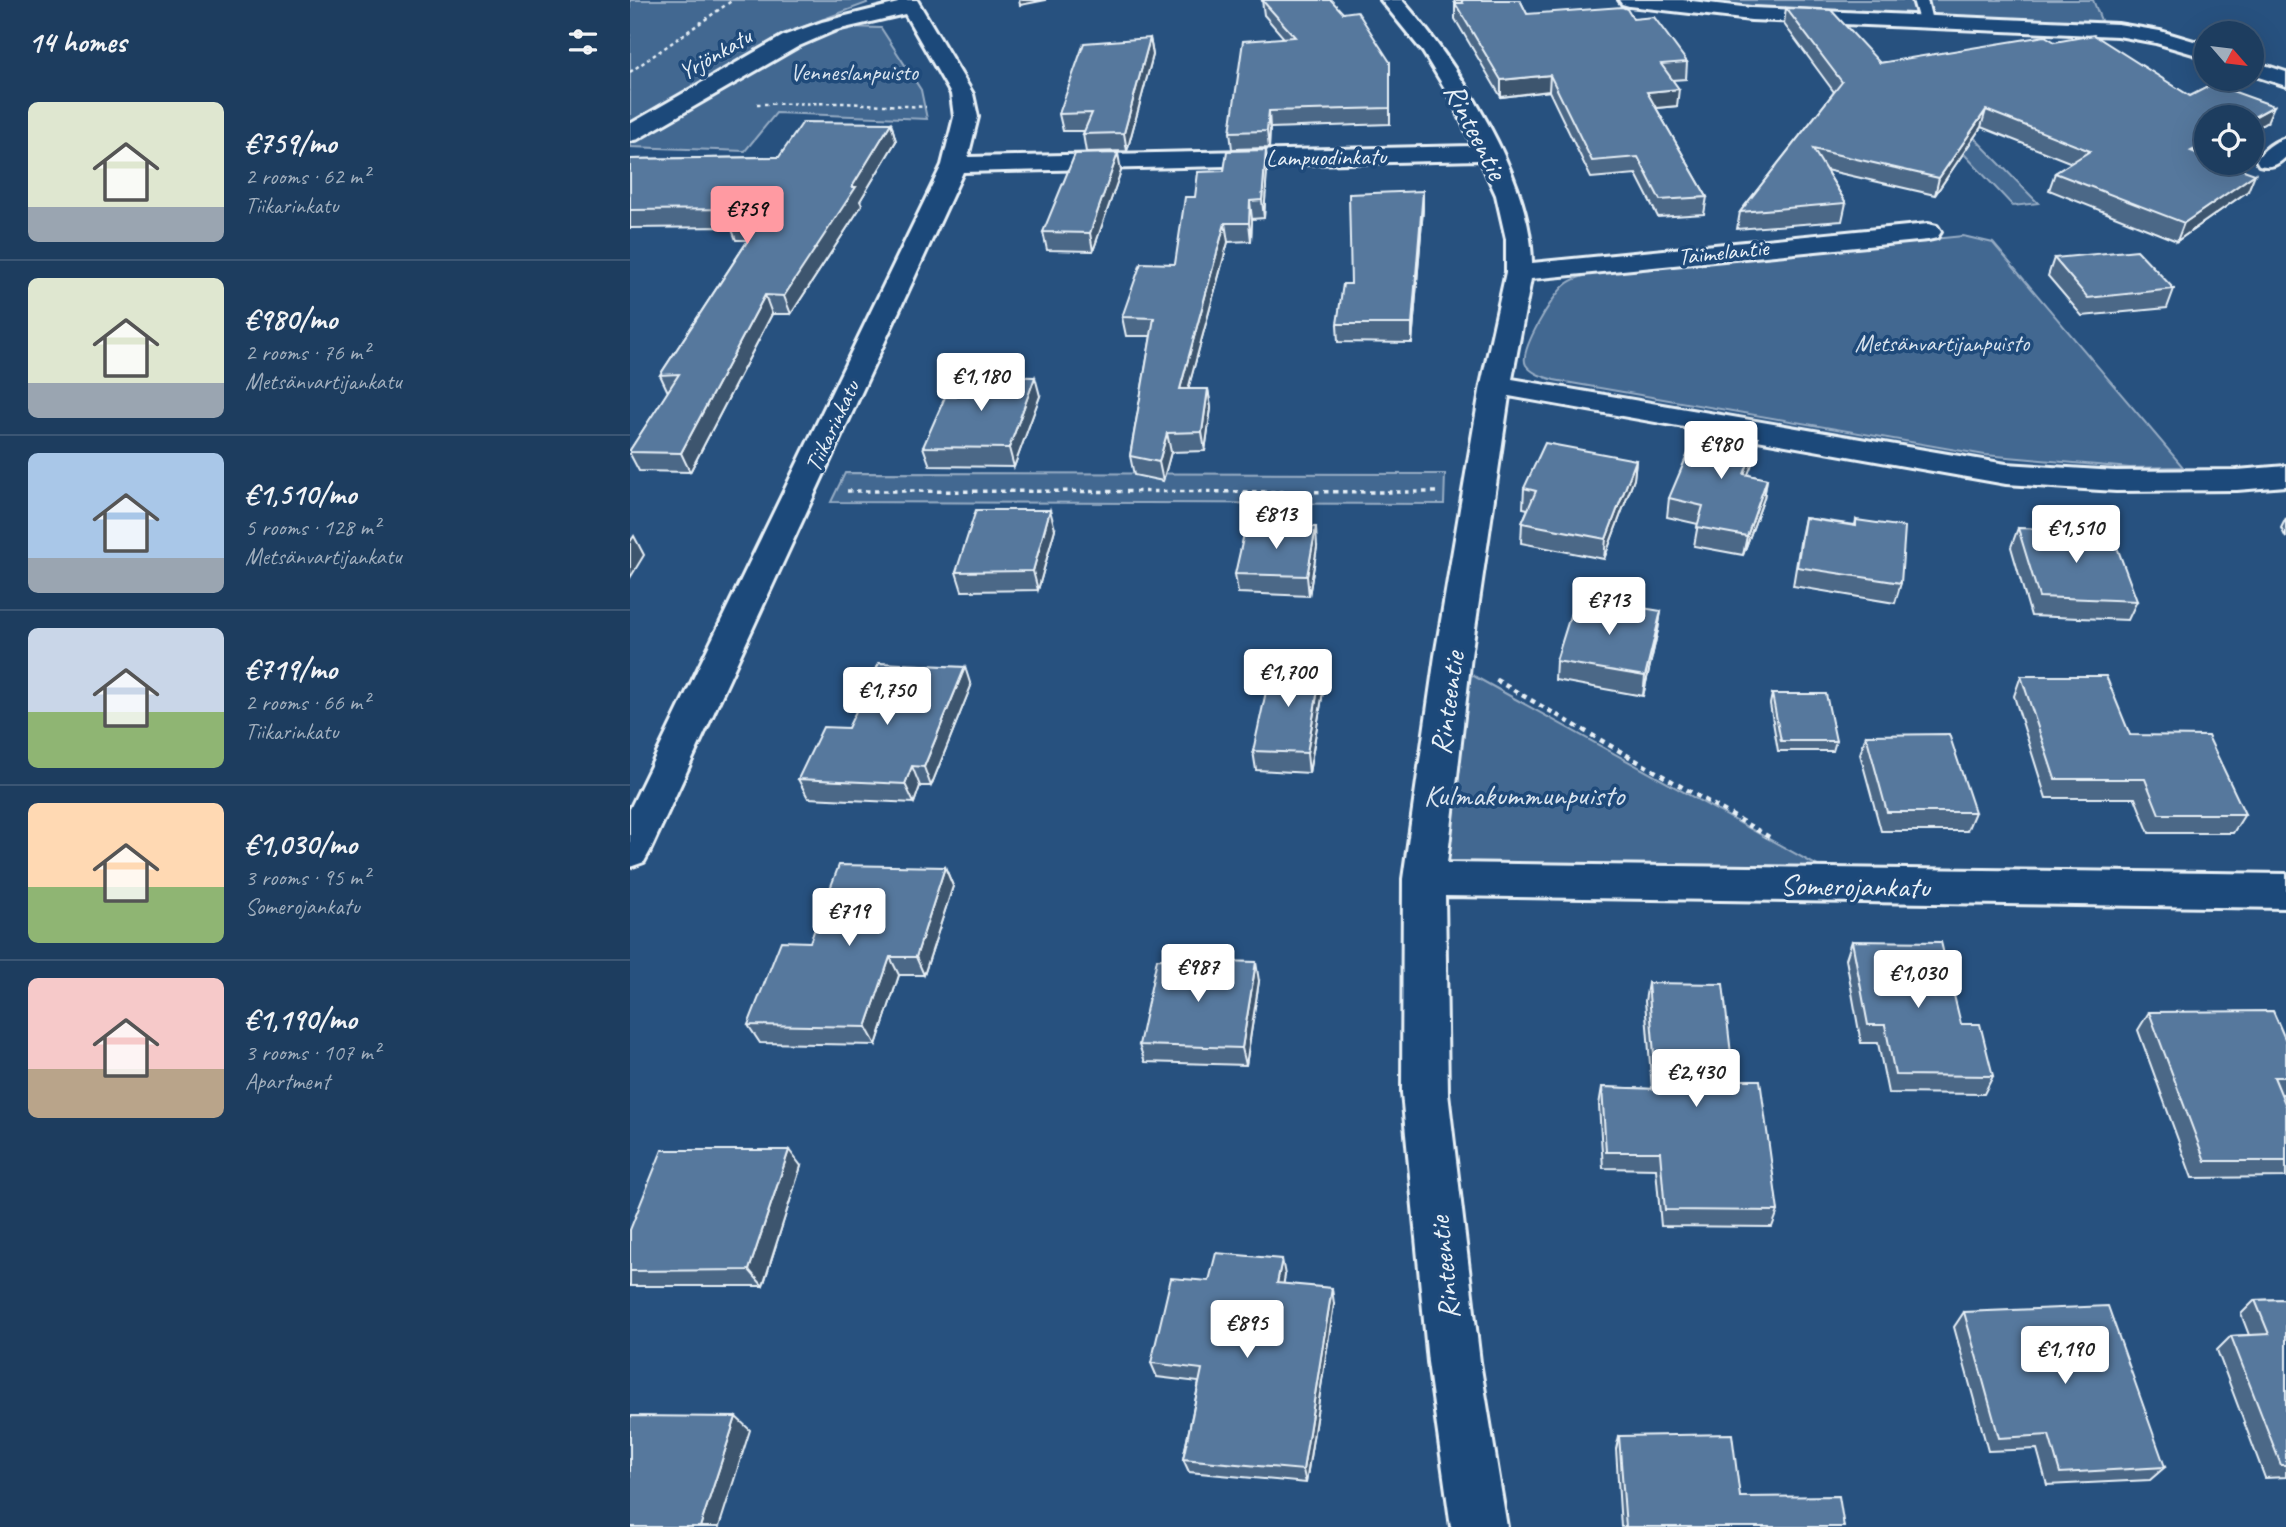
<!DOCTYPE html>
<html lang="en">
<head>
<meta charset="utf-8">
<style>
	:root { --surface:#1d3d5f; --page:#254465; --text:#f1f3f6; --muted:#a0aebd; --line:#3b5674; --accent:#ff9aa2 }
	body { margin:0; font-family:Caveat,sans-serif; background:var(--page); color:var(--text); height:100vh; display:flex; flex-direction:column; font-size:26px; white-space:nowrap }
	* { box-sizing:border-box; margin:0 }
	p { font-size:23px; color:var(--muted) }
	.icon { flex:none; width:38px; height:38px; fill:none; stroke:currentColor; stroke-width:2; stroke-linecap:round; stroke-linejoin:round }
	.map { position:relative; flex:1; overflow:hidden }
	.panel { display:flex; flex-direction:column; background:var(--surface); width:630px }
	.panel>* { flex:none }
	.needle { width:46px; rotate:118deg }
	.fabs { position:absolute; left:1564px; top:21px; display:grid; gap:14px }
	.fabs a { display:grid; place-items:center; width:70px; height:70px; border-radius:50%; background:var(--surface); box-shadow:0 7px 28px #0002,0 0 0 2px var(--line); font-size:35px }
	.price { position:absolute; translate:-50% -60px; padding:0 16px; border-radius:7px; background:#fff; color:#222; font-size:23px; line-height:46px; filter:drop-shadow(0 2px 4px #0008) }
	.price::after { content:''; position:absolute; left:50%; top:42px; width:21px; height:16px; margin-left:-10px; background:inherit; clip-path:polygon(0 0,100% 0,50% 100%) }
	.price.current { background:var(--accent); color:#111 }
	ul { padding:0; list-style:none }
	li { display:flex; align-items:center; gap:21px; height:175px; padding:0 28px }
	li+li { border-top:2px solid var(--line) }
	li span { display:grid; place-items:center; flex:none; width:196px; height:140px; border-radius:10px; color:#555 }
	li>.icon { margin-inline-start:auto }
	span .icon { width:84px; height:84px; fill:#fffc; stroke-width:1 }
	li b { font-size:30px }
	h2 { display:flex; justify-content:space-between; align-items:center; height:84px; padding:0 28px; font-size:30px }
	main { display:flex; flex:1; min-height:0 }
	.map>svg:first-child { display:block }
	.green { fill:#436891; stroke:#96acc4; stroke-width:2 }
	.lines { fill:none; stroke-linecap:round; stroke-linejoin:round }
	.lane-casing { stroke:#e8f1f8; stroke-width:6 }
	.street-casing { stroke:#e8f1f8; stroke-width:6 }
	.path-far2 { stroke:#e8f1f8; stroke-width:2.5; stroke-dasharray:3.5 3.5; stroke-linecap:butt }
	.path-far1 { stroke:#e8f1f8; stroke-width:3.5; stroke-dasharray:4.5 4.5; stroke-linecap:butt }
	.path { stroke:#e8f1f8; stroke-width:4.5; stroke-dasharray:5 5; stroke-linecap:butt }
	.lane { fill:#1f4a7a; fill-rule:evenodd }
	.street { fill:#1f4a7a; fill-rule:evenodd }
	.wall { fill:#4b6787; stroke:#e8f1f8; stroke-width:2 }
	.shaded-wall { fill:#3d546e; stroke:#e8f1f8; stroke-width:2 }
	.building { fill:#57789d; stroke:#e8f1f8; stroke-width:2 }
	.labels { text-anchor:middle; stroke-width:7; stroke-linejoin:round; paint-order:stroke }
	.far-street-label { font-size:24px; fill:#e8f1f8; stroke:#1f4a7a }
	.far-park-label { font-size:24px; fill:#d8e3ee; stroke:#1f4a7a }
	.street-label { font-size:30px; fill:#e8f1f8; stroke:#1f4a7a }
	.park-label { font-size:30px; fill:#d8e3ee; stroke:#1f4a7a }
</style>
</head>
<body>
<main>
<section class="panel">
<h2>14 homes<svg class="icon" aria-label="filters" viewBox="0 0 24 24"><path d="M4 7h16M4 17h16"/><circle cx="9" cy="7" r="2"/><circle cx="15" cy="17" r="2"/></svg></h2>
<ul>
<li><span style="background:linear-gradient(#dfe7d0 75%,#9aa5b1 0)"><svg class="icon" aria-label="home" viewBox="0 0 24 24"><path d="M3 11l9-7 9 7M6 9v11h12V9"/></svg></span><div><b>€759/mo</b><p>2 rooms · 62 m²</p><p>Tiikarinkatu</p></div></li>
<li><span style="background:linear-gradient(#dfe7d0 75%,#9aa5b1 0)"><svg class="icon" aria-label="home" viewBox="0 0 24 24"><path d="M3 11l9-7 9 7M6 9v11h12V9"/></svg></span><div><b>€980/mo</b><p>2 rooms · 76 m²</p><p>Metsänvartijankatu</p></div></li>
<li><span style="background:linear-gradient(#a9c7e8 75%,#9aa5b1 0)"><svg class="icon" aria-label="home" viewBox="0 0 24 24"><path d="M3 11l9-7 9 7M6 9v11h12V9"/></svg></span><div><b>€1,510/mo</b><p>5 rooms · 128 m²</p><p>Metsänvartijankatu</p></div></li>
<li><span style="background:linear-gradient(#c9d6e8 60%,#8fb573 0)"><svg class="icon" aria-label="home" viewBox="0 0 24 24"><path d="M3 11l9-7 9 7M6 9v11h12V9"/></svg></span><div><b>€719/mo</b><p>2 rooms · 66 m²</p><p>Tiikarinkatu</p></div></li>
<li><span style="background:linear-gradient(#ffd9b3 60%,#8fb573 0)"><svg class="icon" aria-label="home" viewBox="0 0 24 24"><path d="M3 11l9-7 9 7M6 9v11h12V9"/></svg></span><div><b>€1,030/mo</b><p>3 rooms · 95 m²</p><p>Somerojankatu</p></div></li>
<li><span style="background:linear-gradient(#f6c9c9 65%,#b9a48a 0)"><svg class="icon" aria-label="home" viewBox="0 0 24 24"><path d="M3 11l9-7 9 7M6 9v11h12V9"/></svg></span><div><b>€1,190/mo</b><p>3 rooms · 107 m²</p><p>Apartment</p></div></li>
</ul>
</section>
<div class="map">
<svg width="1656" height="1527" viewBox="0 0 1656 1527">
	<rect width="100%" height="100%" fill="#27517f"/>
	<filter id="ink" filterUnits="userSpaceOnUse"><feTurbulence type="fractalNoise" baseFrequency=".0143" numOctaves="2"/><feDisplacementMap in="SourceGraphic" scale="14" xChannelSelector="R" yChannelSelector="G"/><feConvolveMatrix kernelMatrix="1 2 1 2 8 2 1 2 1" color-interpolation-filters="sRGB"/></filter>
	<g filter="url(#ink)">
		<g class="green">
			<polygon points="0,0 236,0 237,3 159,32 0,122"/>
			<polygon points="1073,0 1463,0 1472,23 1117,6"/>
			<polygon points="218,27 251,28 291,90 297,119 146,113 115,151 0,147 0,142 186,38"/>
			<polygon points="1288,80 1408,203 1383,206 1266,82"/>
			<path d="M1333,236L1363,243L1553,467L1500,468L1355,455L924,380C915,377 902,374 896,365C888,352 923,295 935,285C944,277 959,275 970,272Z"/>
			<polygon points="215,473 815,474 814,504 201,502"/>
			<polygon points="833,670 1213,880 828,868 815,857"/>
		</g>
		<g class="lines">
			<defs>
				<polygon id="lane" points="1283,0 1297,0 1302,21 1300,24 1290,24"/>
				<g id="street">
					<path d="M267,0H287L343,94L348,117L338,157L843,146L822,100L793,52L751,0H772C828,65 901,175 902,263L1298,224L1307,226L1311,232L1307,238L1298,240L901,279L882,379L1376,464L1486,471L1607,470L1656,466V486L1607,490L1486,491L1376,484L879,396L841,656L817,863L1656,874V908L815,896L818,1093L850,1362L877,1527H821L798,1362L772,1093L773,879L805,656L851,385L876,272V239L866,195L850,160L333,172L20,851L14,862L0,867V809L312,165L324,117L321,94L275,14L206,30L169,46L8,139L0,141V124L153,36L192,22L268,3Z"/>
					<polygon points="989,0 1053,0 1121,8 1488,24 1530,31 1577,45 1577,58 1526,43 1488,36 1121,20 999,6 992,4"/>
					<polygon points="1622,61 1656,72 1656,86 1622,75"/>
					<path d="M1656,138V157C1647,165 1642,168 1629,165L1626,160C1633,150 1644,141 1656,138Z"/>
				</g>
			</defs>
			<use href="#lane" class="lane-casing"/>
			<use href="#street" class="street-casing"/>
			<g class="path-far2">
				<polyline points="0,72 103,0"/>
				<polyline points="127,104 213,103 296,107"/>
			</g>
			<polyline class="path-far1" points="217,491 806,492"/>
			<polyline class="path" points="866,680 1141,838"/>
			<use href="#lane" class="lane"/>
			<use href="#street" class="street"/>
		</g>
		<g class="wall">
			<polygon points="632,0 760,62 760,124 640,128 639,148 602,149 600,132 654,38 634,15"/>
			<polygon points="824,0 890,0 897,14 1003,19 1057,62 1056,79 1042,80 1047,106 1026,108 1077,197 1074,214 1028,217 1006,174 961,178 919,91 871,97 825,19 825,3"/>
			<polygon points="1156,8 1250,63 1425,42 1560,96 1637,122 1622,131 1622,117 1576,156 1618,191 1547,241 1419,190 1425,173 1442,163 1351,127 1305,195 1196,170 1216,203 1212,221 1107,229 1110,212 1204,92 1154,24"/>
			<polygon points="520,38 523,55 497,151 456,152 453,134 455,131 433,131 429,114"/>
			<polygon points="261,123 266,141 230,201 232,205 161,314 142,314 60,472 9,471 0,454 0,450 38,392 30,375 118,240 106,240 101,227 0,228 0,159 149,157"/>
			<polygon points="636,150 637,168 634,218 622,219 621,241 598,242 558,389 578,389 581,408 575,451 541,452 533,481 504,475 500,456 521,336 496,336 492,317 545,264 594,171"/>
			<polygon points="491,171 463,251 417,250 413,232"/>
			<polygon points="793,191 793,209 782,343 708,342 707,324 721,284"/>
			<polygon points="1424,258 1544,289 1537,308 1452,316 1418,276"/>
			<polygon points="410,396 384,467 300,466 293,447"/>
			<polygon points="1125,456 1117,475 1137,479 1134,498 1113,555 1064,546 1068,524 1037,517 1039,498"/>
			<polygon points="1006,460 1004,479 974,559 891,543 892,523 898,509 893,508 894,488"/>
			<polygon points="1175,518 1225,525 1226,520 1271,583 1265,603 1163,586 1171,537"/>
			<polygon points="1656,518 1656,538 1651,528"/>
			<polygon points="1388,528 1507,601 1498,620 1401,616 1381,547"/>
			<polygon points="425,529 408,590 332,591 326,572"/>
			<polygon points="687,547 679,596 608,593 605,574"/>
			<polygon points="1031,611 1028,630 1013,696 925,680 926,661"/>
			<polygon points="692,666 694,686 679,773 626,770 623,751"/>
			<polygon points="1391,676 1500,735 1615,814 1603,833 1519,833 1505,798 1416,798 1384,696"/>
			<polygon points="341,686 301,786 290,786 284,803 178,798 168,779 218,728"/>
			<polygon points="1142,694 1206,741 1203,751 1148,751 1140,704"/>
			<polygon points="1236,735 1345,812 1337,831 1251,831 1230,754"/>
			<polygon points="315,867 323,886 294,975 269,975 246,1045 130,1043 118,1025 180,942"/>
			<polygon points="1222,941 1331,1024 1363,1076 1354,1094 1258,1093 1248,1043 1231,1043 1216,959"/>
			<polygon points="629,981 616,1065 515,1062 509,1045"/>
			<polygon points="1018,983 1104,1080 1148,1211 1142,1227 1031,1226 1026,1169 973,1168 969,1105 972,1087 1022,1089 1015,1001"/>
			<polygon points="1519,1012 1656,1041 1656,1094 1651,1094 1656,1106 1656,1177 1562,1178 1508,1030"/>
			<polygon points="171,1166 133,1286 0,1286 0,1230"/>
			<polygon points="655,1275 653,1284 704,1304 676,1483 559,1472 553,1459 569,1382 527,1377 521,1363 579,1281"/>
			<polygon points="1656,1299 1656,1477 1635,1478 1587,1350 1601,1336 1619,1335 1611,1314 1625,1300"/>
			<polygon points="1334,1312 1535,1467 1520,1480 1417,1485 1407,1449 1358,1451 1324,1327"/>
			<polygon points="989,1436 1110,1497 1214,1527 991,1527 986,1449"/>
		</g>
		<g class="shaded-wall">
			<polygon points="389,0 416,0 390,5"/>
			<polygon points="520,38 523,55 497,151 494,133"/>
			<polygon points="920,75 919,91 871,97 871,80"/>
			<polygon points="1049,89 1047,106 1016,109 1017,92"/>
			<polygon points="1644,106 1637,122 1622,131 1622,118"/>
			<polygon points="1356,110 1351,127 1305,195 1309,178"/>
			<polygon points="639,111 640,128 639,148 637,131"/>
			<polygon points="261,123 266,141 230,201 232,205 161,314 154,296"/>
			<polygon points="1577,143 1577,156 1555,168 1561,151"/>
			<polygon points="636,150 637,168 634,218 632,200"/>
			<polygon points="488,153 491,171 463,251 460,233"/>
			<polygon points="1625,174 1618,191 1547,241 1554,223"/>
			<polygon points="793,191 793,209 782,343 782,324"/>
			<polygon points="620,201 622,219 621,241 619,223"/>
			<polygon points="595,223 598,242 553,408 550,389"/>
			<polygon points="135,295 142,314 60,472 51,453"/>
			<polygon points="405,377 410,396 384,467 379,448"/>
			<polygon points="578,389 581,408 575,451 572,432"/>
			<polygon points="537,433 541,452 533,481 529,462"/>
			<polygon points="1128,438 1125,456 1111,493 1114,474"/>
			<polygon points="1006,460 1004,479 974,559 976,539"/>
			<polygon points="1137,479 1134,498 1113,555 1117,536"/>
			<polygon points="420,510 425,529 408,590 403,571"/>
			<polygon points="686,527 687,547 679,596 677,576"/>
			<polygon points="4,536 14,555 0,578 0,542"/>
			<polygon points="1031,611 1028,630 1013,696 1015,676"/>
			<polygon points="692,666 694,686 679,773 677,753"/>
			<polygon points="335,667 341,686 301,786 294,767"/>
			<polygon points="282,766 290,786 284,803 275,784"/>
			<polygon points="315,867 323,886 294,975 286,957"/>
			<polygon points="260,957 269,975 246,1045 236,1027"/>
			<polygon points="626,962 629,981 616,1065 612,1048"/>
			<polygon points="159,1150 171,1166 133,1286 119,1270"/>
			<polygon points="652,1259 655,1275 651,1299 647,1283"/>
			<polygon points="702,1288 704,1304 676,1483 673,1470"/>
			<polygon points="106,1417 120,1430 89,1527 70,1527"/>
		</g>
		<g class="building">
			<polygon points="632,0 701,0 713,13 727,11 760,62 760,108 639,111 637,131 600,132 613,41 665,37"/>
			<polygon points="831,0 890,0 897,14 992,7 997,9 1003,19 1024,17 1057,62 1031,64 1049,89 1017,92 1077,197 1030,200 1008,157 962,161 920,75 871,80 825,3 833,3"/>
			<polygon points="1156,8 1201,10 1250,63 1415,36 1425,42 1464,35 1560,96 1583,84 1644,106 1622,118 1577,117 1577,143 1561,151 1577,157 1577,163 1594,163 1625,174 1554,223 1425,173 1460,151 1356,110 1309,178 1183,149 1216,203 1110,212 1212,82"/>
			<polygon points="520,38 494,133 453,134 462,113 429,114 454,43"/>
			<polygon points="173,122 261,123 222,187 226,187 154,296 135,295 51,453 0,452 0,450 49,374 30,375 130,222 99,221 108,209 0,210 0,159 149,157"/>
			<polygon points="636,150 632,200 620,201 619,223 595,223 550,389 578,389 572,432 537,433 529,462 500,456 524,318 492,317 511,263 545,264 555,197 565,197 568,172 594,171 597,151"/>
			<polygon points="488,153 460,233 413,232 445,154"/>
			<polygon points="793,191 782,324 707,324 713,284 721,284 719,194"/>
			<polygon points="1507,250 1544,289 1458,298 1424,258"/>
			<polygon points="336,376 405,377 379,448 293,447 315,397 326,397"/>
			<polygon points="1070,425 1128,438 1114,474 1137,479 1117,536 1067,527 1073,506 1039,498"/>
			<polygon points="915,443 1006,460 976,539 892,523 906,491 894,488"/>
			<polygon points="346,510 420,510 403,571 326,572"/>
			<polygon points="1175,518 1226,526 1226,520 1275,527 1271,583 1167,567"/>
			<polygon points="616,525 686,527 677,576 605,574"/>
			<polygon points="1388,528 1481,531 1507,601 1409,597"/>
			<polygon points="946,597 1031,611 1015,676 926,661"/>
			<polygon points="249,663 335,667 294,767 282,766 275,784 168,779 193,727 218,728"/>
			<polygon points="642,664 692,666 677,753 623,751"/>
			<polygon points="1391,676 1476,676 1500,735 1578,736 1615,814 1529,814 1515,779 1425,779"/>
			<polygon points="1142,694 1196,694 1206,741 1151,741"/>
			<polygon points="1319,734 1345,812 1257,812 1236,735"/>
			<polygon points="209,865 315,867 286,957 260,957 236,1027 118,1025 151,941 180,942"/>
			<polygon points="1222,941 1311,942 1331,1024 1350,1024 1363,1076 1265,1075 1255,1025 1238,1025"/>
			<polygon points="527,959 626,962 612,1048 509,1045"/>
			<polygon points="1018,983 1093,984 1104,1080 1130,1080 1148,1211 1035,1210 1030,1152 976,1152 972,1087 1027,1089"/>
			<polygon points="1643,1011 1656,1041 1656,1077 1644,1077 1656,1106 1656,1161 1575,1161 1519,1012"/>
			<polygon points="32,1150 159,1150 119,1270 0,1271 0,1230"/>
			<polygon points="586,1253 652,1259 647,1283 702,1288 673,1470 553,1459 572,1369 521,1363 541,1278 579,1281"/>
			<polygon points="1656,1299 1656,1465 1651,1465 1601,1336 1639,1334 1625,1300"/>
			<polygon points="1478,1306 1535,1467 1430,1473 1419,1435 1369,1438 1334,1312"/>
			<polygon points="0,1416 106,1417 70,1527 0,1527"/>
			<polygon points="1102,1434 1110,1497 1209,1496 1214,1527 996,1527 989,1436"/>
		</g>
	</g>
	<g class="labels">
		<g class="far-street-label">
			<text transform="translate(85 54) rotate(-30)" y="8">Yrjönkatu</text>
			<text transform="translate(696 157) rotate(-1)" y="8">Lampuodinkatu</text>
			<text transform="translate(1093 252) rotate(-6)" y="8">Taimelantie</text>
			<text transform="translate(202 426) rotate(-65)" y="8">Tiikarinkatu</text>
		</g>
		<g class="far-park-label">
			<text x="224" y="80">Venneslanpuisto</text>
			<text x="1312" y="351">Metsänvartijanpuisto</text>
		</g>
		<g class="street-label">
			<text transform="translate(846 131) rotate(63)" y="10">Rinteentie</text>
			<text transform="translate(817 703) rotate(-82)" y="10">Rinteentie</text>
			<text transform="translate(1225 886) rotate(1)" y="10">Somerojankatu</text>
			<text transform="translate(814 1268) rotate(-96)" y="10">Rinteentie</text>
		</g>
		<g class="park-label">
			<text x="894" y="805">Kulmakummunpuisto</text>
		</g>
	</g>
</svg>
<div class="fabs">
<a><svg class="needle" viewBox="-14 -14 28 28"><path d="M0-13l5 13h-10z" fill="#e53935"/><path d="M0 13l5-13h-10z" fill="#a0aebd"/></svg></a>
<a><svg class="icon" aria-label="locate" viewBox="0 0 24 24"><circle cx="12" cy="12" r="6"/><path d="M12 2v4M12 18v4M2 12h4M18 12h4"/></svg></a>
</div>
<b class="price current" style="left:117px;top:246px">€759</b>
<b class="price" style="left:351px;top:413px">€1,180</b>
<b class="price" style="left:1091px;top:481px">€980</b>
<b class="price" style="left:646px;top:551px">€813</b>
<b class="price" style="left:1446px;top:565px">€1,510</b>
<b class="price" style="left:979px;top:637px">€713</b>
<b class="price" style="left:658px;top:709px">€1,700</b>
<b class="price" style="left:257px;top:727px">€1,750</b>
<b class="price" style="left:219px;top:948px">€719</b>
<b class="price" style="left:568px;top:1004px">€987</b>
<b class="price" style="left:1288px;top:1010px">€1,030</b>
<b class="price" style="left:1066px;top:1109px">€2,430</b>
<b class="price" style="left:617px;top:1360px">€895</b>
<b class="price" style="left:1435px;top:1386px">€1,190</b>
</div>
</main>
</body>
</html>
